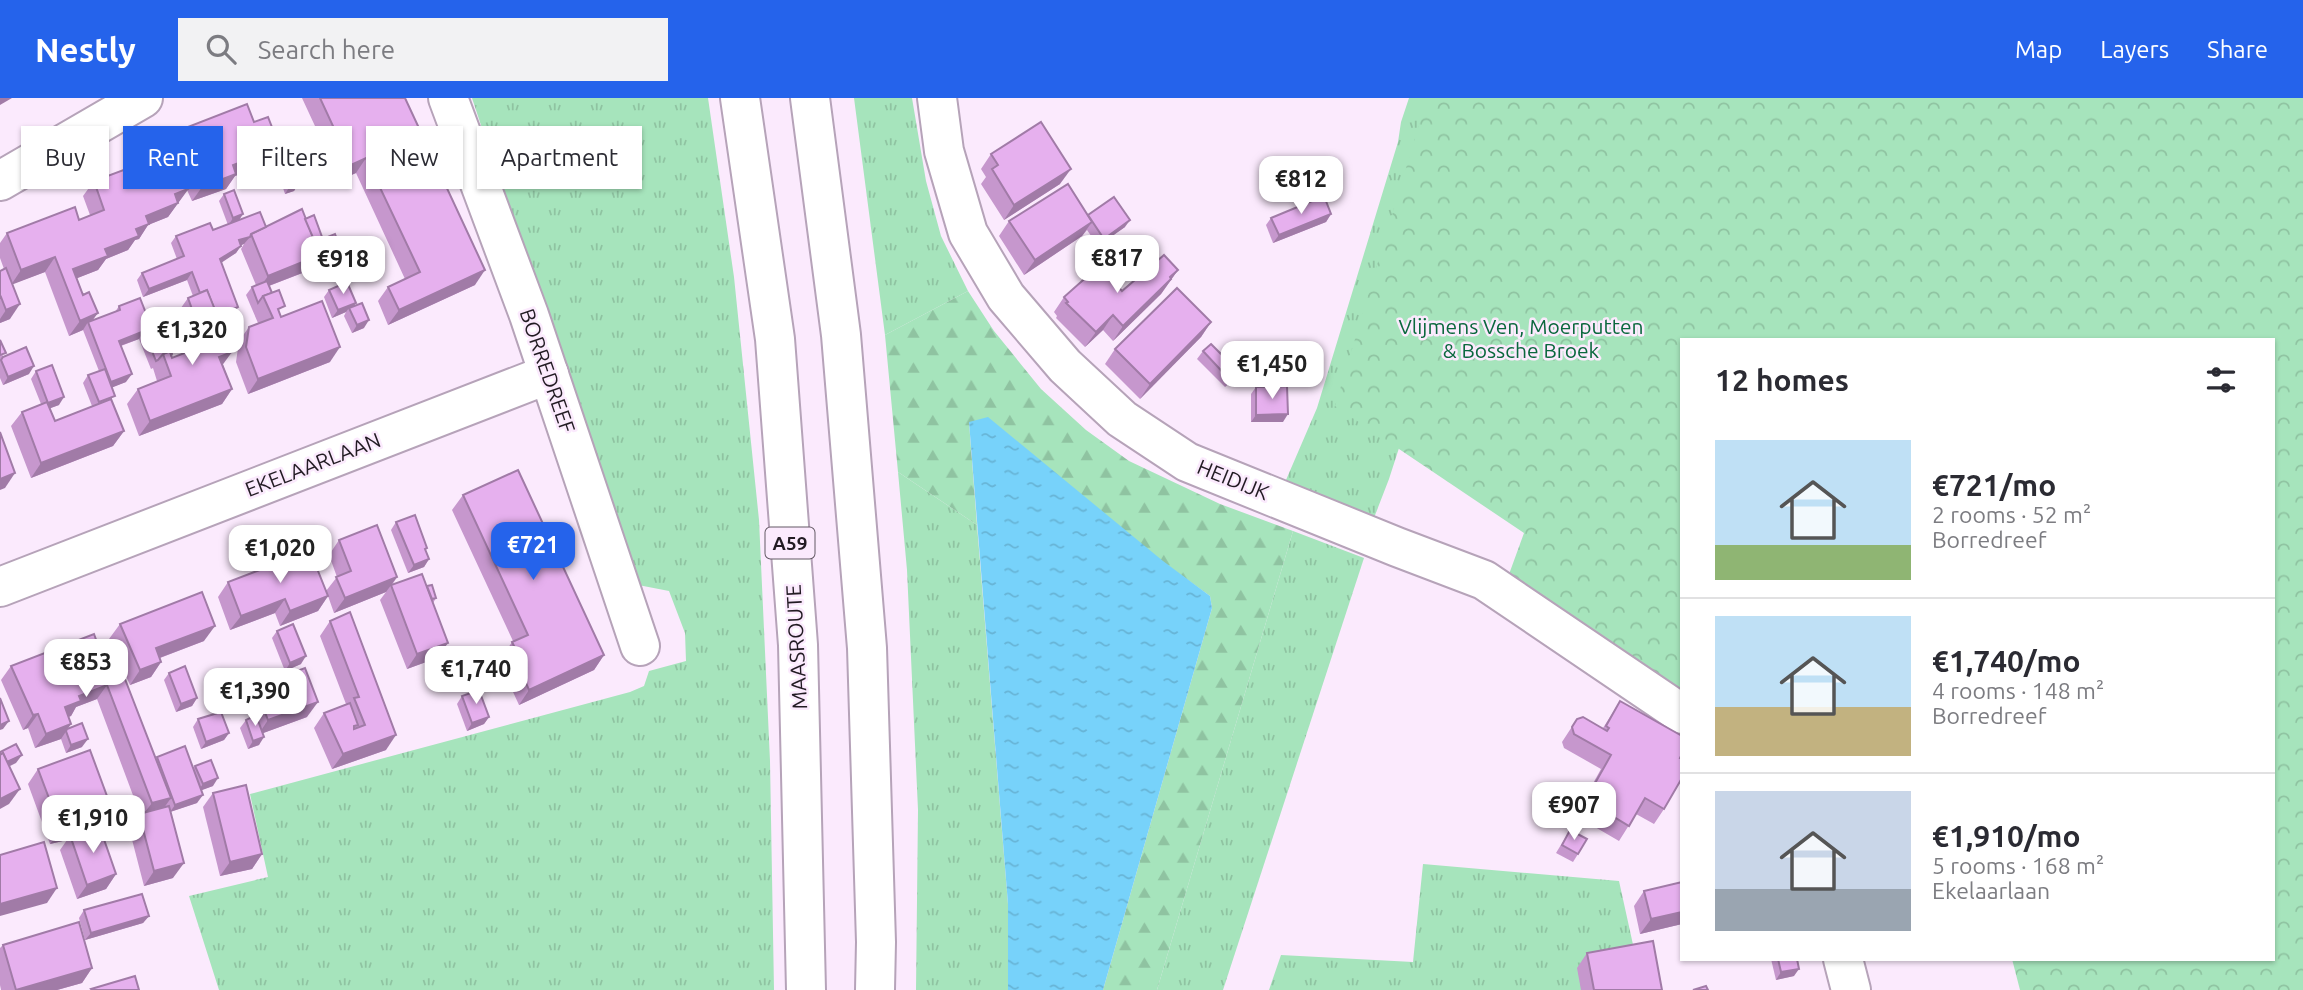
<!DOCTYPE html>
<html lang="en">
<head>
<meta charset="utf-8">
<style>
	:root { --surface:#fff; --page:#f2f2f3; --text:#2b2b33; --muted:#7c7c81; --line:#e1e1e2; --accent:#2563eb }
	body { margin:0; font-family:Ubuntu,sans-serif; background:var(--page); color:var(--text); height:100vh; display:flex; flex-direction:column; font-size:26px; white-space:nowrap }
	* { box-sizing:border-box; margin:0 }
	p { font-size:23px; color:var(--muted) }
	.icon { flex:none; width:38px; height:38px; fill:none; stroke:currentColor; stroke-width:2; stroke-linecap:round; stroke-linejoin:round }
	.map { position:relative; flex:1; overflow:hidden }
	.panel { position:absolute; left:1680px; top:240px; width:595px; height:623px; display:flex; flex-direction:column; background:var(--surface); border-radius:0px; box-shadow:0 2px 5px #0004 }
	.panel>* { flex:none }
	.top-card { position:absolute; left:21px; top:28px; width:665px; height:63px; display:flex; gap:14px }
	.price { position:absolute; translate:-50% -60px; padding:0 16px; border-radius:14px; background:#fff; color:#222; font-size:23px; line-height:46px; filter:drop-shadow(0 2px 4px #0008) }
	.price::after { content:''; position:absolute; left:50%; top:42px; width:21px; height:16px; margin-left:-10px; background:inherit; clip-path:polygon(0 0,100% 0,50% 100%) }
	.price.selected { background:var(--accent); color:#fff }
	ul { padding:0; list-style:none }
	li { display:flex; align-items:center; gap:21px; height:175px; padding:0 35px }
	li+li { border-top:2px solid var(--line) }
	li span { display:grid; place-items:center; flex:none; width:196px; height:140px; border-radius:0px; color:#555 }
	li>.icon { margin-inline-start:auto }
	span .icon { width:84px; height:84px; fill:#fffc; stroke-width:1 }
	li b { font-size:30px }
	h2 { display:flex; justify-content:space-between; align-items:center; height:84px; padding:0 35px; font-size:30px }
	.chip { padding:0 24px; border-radius:0px; background:var(--surface); box-shadow:0 2px 5px #0004; font-size:24px; line-height:63px }
	.chip.selected { background:var(--accent); color:#fff }
	header { display:flex; align-items:center; gap:42px; box-sizing:border-box; height:98px; padding:0 35px; background:var(--accent); color:#fff }
	header strong { font-size:33px }
	nav { display:flex; gap:38px; margin-inline-start:auto; font-size:24px }
	.search { width:490px; height:63px; background:var(--page); display:flex; align-items:center; gap:18px; box-sizing:border-box; padding:0 24px; border-radius:0px; color:var(--muted); font-size:26px }
	.map>svg:first-child { display:block }
	.grass { fill:url(#grass-tufts) }
	.forest { fill:url(#forest-firs) }
	.park { fill:url(#park-crowns) }
	.water { fill:url(#water-ripples) }
	.lines { fill:none; stroke-linecap:round; stroke-linejoin:round }
	.minor-casing { stroke:#b6a3b9; stroke-width:42 }
	.motorway-casing { stroke:#b6a3b9; stroke-width:42 }
	.minor { stroke:#fff; stroke-width:38 }
	.motorway { stroke:#fff; stroke-width:38 }
	.wall { fill:#c697cd }
	.shaded-wall { fill:#a17ba7 }
	.building { fill:#e6b0ee; stroke:#a17ba7; stroke-width:2 }
	.labels { text-anchor:middle; stroke-width:5; stroke-linejoin:round; paint-order:stroke }
	.shield { fill:#fbeafd; stroke:#635964; stroke-width:2 }
	.shield-label { font-size:19px; font-weight:bold; fill:#221b23 }
	.park-label { font-size:21px; fill:#0a683d; stroke:#fbeafd }
	.street-label { font-size:21px; fill:#221b23; stroke:#fbeafd }
</style>
</head>
<body>
<header>
<strong>Nestly</strong>
<div class="search"><svg class="icon" aria-label="search" viewBox="0 0 24 24"><circle cx="10" cy="10" r="6"/><path d="M15 15l6 6"/></svg>Search here</div>
<nav><a>Map</a><a>Layers</a><a>Share</a></nav>
</header>
<div class="map">
<svg width="2303" height="892" viewBox="0 0 2303 892">
	<defs>
		<pattern id="grass-tufts" width="24" height="20" patternUnits="userSpaceOnUse" patternTransform="scale(1.75)"><rect width="24" height="20" fill="#a6e4bc"/><path d="M3 7l-1-3M5 7V3M7 7l1-3M15 17l-1-3M17 17v-4M19 17l1-3" fill="none" stroke="#8fc3a1"/></pattern>
		<pattern id="forest-firs" width="22" height="20" patternUnits="userSpaceOnUse" patternTransform="scale(1.75)"><rect width="22" height="20" fill="#a6e4bc"/><path d="M5 1l3.5 6h-7zM16 11l3.5 6h-7z" fill="#8fc3a1"/></pattern>
		<pattern id="park-crowns" width="20" height="18" patternUnits="userSpaceOnUse" patternTransform="scale(1.75)"><rect width="20" height="18" fill="#a6e4bc"/><path d="M2 6a3 3 0 1 1 6 0M12 15a3 3 0 1 1 6 0" fill="none" stroke="#8fc3a1"/></pattern>
		<pattern id="water-ripples" width="26" height="14" patternUnits="userSpaceOnUse" patternTransform="scale(1.75)"><rect width="26" height="14" fill="#77d2fa"/><path d="M2 4q2-2 4 0t4 0M15 11q2-2 4 0t4 0" fill="none" stroke="#67b4d6"/></pattern>
	</defs>
	<rect width="100%" height="100%" fill="#fbeafd"/>
	<g class="grass">
		<polygon points="472,0 708,0 734,179 759,422 770,663 774,892 219,892 189,798 268,779 250,696 630,594 644,588 649,573 686,563 685,535 669,493 633,486"/>
		<polygon points="854,0 912,0 926,83 941,138 968,193 885,237"/>
		<polygon points="1409,0 1512,0 1389,381 1372,425 1283,389 1317,310 1398,44 1401,24"/>
		<polygon points="898,374 977,427 1008,806 1008,892 916,892 918,712 907,472"/>
		<polygon points="1293,433 1364,460 1223,892 1157,892"/>
		<polygon points="1423,766 1619,783 1643,892 1269,892 1281,857 1413,864"/>
	</g>
	<polygon class="forest" points="968,193 994,233 1041,291 1086,332 1129,363 1220,406 1293,433 1157,892 1103,892 1212,510 1210,498 969,324 977,427 898,374 885,237"/>
	<polygon class="park" points="1427,0 2303,0 2303,892 2020,892 2012,861 2273,861 2273,242 1682,242 1682,604 1508,479 1524,435 1335,308"/>
	<polygon class="water" points="988,319 1163,463 1210,498 1212,510 1103,892 1008,892 1008,806 969,324"/>
	<g class="lines">
		<defs>
			<g id="minor">
				<polyline points="448,0 529,217 640,548"/>
				<polyline points="937,0 944,53 968,135 1006,199 1065,268 1122,321 1187,364 1397,449 1484,482 1682,616"/>
				<polyline points="0,83 143,0"/>
				<polyline points="0,489 549,276"/>
				<polyline points="1843,861 1851,892"/>
			</g>
			<g id="motorway">
				<polyline points="740,0 775,241 798,547 806,892"/>
				<polyline points="810,0 841,237 867,550 876,844 875,892"/>
			</g>
		</defs>
		<use href="#minor" class="minor-casing"/>
		<use href="#motorway" class="motorway-casing"/>
		<use href="#minor" class="minor"/>
		<use href="#motorway" class="motorway"/>
	</g>
	<g class="wall">
		<polygon points="302,0 405,0 475,187 388,227 378,203 388,189 405,181 356,75 340,82"/>
		<polygon points="254,24 280,50 270,65 235,78 226,91 192,103 187,92 168,119 148,127 139,141 135,142 128,152 106,161 98,172 77,180 93,223 115,214 119,208 151,228 172,260 192,252 178,214 188,200 193,198 187,182 143,199 137,182 142,175 177,161 171,145 176,138 213,132 228,127 219,103 224,96 239,123 266,129 305,121 320,142 343,157 338,165 314,174 312,168 310,172 269,188 281,219 330,264 248,296 236,264 239,243 249,229 258,225 246,197 252,189 256,187 241,151 244,146 241,147 236,155 221,164 238,209 233,217 219,222 223,267 232,291 222,306 139,338 127,306 138,291 157,283 153,270 151,271 139,241 121,248 126,284 112,289 112,303 124,333 113,348 31,380 11,328 22,314 41,306 31,281 36,273 59,307 50,310 55,323 92,308 83,285 88,277 99,273 83,232 69,238 45,174 12,186 10,221 0,225 0,173 4,171 0,160 0,145 7,135 79,122 90,117 83,98 94,83 164,67 173,55 169,47 180,32"/>
		<polygon points="991,56 1060,86 1004,122 981,86 986,79 981,71"/>
		<polygon points="285,74 299,85 294,93 285,96 280,81"/>
		<polygon points="1331,116 1326,124 1273,145 1266,127 1271,120"/>
		<polygon points="1088,117 1125,129 1098,148 1087,132 1082,138 1024,177 999,138 1009,123"/>
		<polygon points="1178,172 1161,196 1113,243 1103,232 1085,249 1056,220 1057,218 1054,214 1064,199 1122,193"/>
		<polygon points="329,192 353,208 364,230 352,235 344,218 346,214 332,220 324,199"/>
		<polygon points="1211,224 1201,239 1140,301 1105,266 1115,251"/>
		<polygon points="0,242 3,259 29,276 3,287 0,280"/>
		<polygon points="1203,253 1222,257 1249,263 1244,270 1225,289 1197,261"/>
		<polygon points="1256,289 1283,324 1251,324 1251,296"/>
		<polygon points="463,397 604,557 594,572 519,607 508,583 512,579 502,558 513,543 452,412"/>
		<polygon points="396,424 425,453 429,461 424,469 408,475 391,432"/>
		<polygon points="339,442 397,479 392,487 427,488 436,500 433,505 437,560 407,571 380,502 386,494 334,515 328,498 318,513 280,528 275,515 230,532 218,499 228,484 326,493 337,479 329,457"/>
		<polygon points="330,523 386,652 332,671 314,630 324,615 346,606 320,538"/>
		<polygon points="120,526 204,543 160,560 161,564 151,579 130,587 109,541"/>
		<polygon points="277,533 301,566 285,573 272,540"/>
		<polygon points="11,568 104,573 108,582 156,661 157,659 193,671 195,668 213,688 201,692 197,705 170,714 173,780 144,788 129,730 140,716 97,601 76,609 71,618 68,619 67,631 82,649 66,655 61,641 35,650 28,630 23,632 1,582"/>
		<polygon points="169,575 197,600 192,608 176,614 164,582"/>
		<polygon points="255,589 307,619 263,635 259,647 248,651 240,630 246,622 251,619 245,604"/>
		<polygon points="462,598 489,619 484,626 467,633 457,606"/>
		<polygon points="1620,603 1680,660 1664,711 1654,726 1636,716 1619,743 1595,729 1600,718 1594,728 1575,718 1601,671 1564,650 1562,644 1577,621 1603,630"/>
		<polygon points="198,621 229,635 224,642 201,651 193,629"/>
		<polygon points="38,671 114,717 104,732 101,733 116,776 106,791 77,801 60,752 67,742 50,746 28,686"/>
		<polygon points="213,695 262,756 252,771 220,778 203,709"/>
		<polygon points="1570,732 1578,756 1573,764 1556,755"/>
		<polygon points="1682,784 1682,826 1640,836 1634,808 1644,793"/>
		<polygon points="84,812 149,818 143,825 85,842 79,820"/>
		<polygon points="3,847 92,870 82,885 57,892 1,892 0,887 0,850"/>
		<polygon points="1587,855 1662,892 1581,892 1577,870"/>
		<polygon points="1771,861 1797,861 1794,878 1776,882"/>
	</g>
	<g class="shaded-wall">
		<polygon points="0,0 12,0 0,7"/>
		<polygon points="280,50 270,65 235,78 226,91 192,103 202,89 233,67"/>
		<polygon points="366,60 356,75 340,82 351,67"/>
		<polygon points="1071,71 1060,86 1004,122 1014,107"/>
		<polygon points="198,78 168,119 148,127 139,141 135,142 128,152 106,161 98,172 65,185 73,171 146,118 184,83"/>
		<polygon points="299,85 294,93 285,96 290,88"/>
		<polygon points="243,116 238,124 228,128 233,120"/>
		<polygon points="1331,116 1326,124 1273,145 1279,137"/>
		<polygon points="1130,122 1125,129 1098,148 1104,141"/>
		<polygon points="1092,124 1082,138 1024,177 1035,162"/>
		<polygon points="250,139 244,146 234,150 239,142"/>
		<polygon points="241,148 236,155 215,169 220,161"/>
		<polygon points="320,157 310,172 258,192 268,178"/>
		<polygon points="343,157 338,165 314,174 320,167"/>
		<polygon points="55,159 45,174 11,187 21,172"/>
		<polygon points="485,172 475,187 388,227 399,212"/>
		<polygon points="1178,172 1161,196 1113,243 1123,228"/>
		<polygon points="192,174 187,182 143,199 149,191"/>
		<polygon points="356,205 351,212 349,210 346,214 332,220 338,212"/>
		<polygon points="20,206 10,221 0,225 0,221 6,212"/>
		<polygon points="238,209 233,217 205,228 210,220"/>
		<polygon points="98,215 89,227 88,224 83,232 69,238 80,223"/>
		<polygon points="1113,217 1103,232 1085,249 1096,234"/>
		<polygon points="369,222 364,230 352,235 357,227"/>
		<polygon points="1211,224 1201,239 1140,301 1150,286"/>
		<polygon points="144,233 139,241 114,250 119,243"/>
		<polygon points="340,249 330,264 248,296 258,281"/>
		<polygon points="232,254 221,269 219,259"/>
		<polygon points="1249,263 1244,270 1225,289 1230,282"/>
		<polygon points="34,268 29,276 3,287 8,279"/>
		<polygon points="132,276 126,284 106,292 111,284"/>
		<polygon points="232,291 222,306 139,338 150,323"/>
		<polygon points="64,299 59,307 43,313 48,305"/>
		<polygon points="1288,316 1283,324 1251,324 1256,317"/>
		<polygon points="124,333 113,348 31,380 41,365"/>
		<polygon points="15,375 5,390 0,392 0,381"/>
		<polygon points="429,461 424,469 408,475 414,467"/>
		<polygon points="397,479 386,494 334,515 345,500"/>
		<polygon points="328,498 318,513 280,528 290,513"/>
		<polygon points="285,501 275,515 230,532 241,518"/>
		<polygon points="215,528 204,543 146,565 156,550"/>
		<polygon points="448,545 437,560 407,571 417,556"/>
		<polygon points="604,557 594,572 519,607 529,592"/>
		<polygon points="306,558 301,566 285,573 290,565"/>
		<polygon points="161,564 151,579 130,587 140,572"/>
		<polygon points="107,587 97,601 76,609 71,618 54,624 65,609 79,598"/>
		<polygon points="197,600 192,608 176,614 181,606"/>
		<polygon points="318,604 307,619 258,637 268,622"/>
		<polygon points="38,616 28,630 23,632 33,617"/>
		<polygon points="489,619 484,626 467,633 472,625"/>
		<polygon points="9,623 3,631 0,632 0,627"/>
		<polygon points="71,626 61,641 35,650 46,636"/>
		<polygon points="229,635 224,642 201,651 206,644"/>
		<polygon points="396,637 386,652 332,671 343,656"/>
		<polygon points="264,639 259,647 248,651 253,643"/>
		<polygon points="88,641 82,649 66,655 71,647"/>
		<polygon points="22,657 16,665 0,673 1,667"/>
		<polygon points="218,680 213,688 197,694 203,686"/>
		<polygon points="20,691 9,706 0,711 0,701"/>
		<polygon points="203,697 197,705 170,714 175,707"/>
		<polygon points="171,700 161,714 141,719 152,705"/>
		<polygon points="114,717 104,732 71,741 70,737 67,742 50,746 61,732"/>
		<polygon points="262,756 252,771 220,778 230,764"/>
		<polygon points="184,765 173,780 144,788 154,773"/>
		<polygon points="116,776 106,791 77,801 87,787"/>
		<polygon points="57,790 47,805 0,818 0,806"/>
		<polygon points="1682,814 1682,826 1640,836 1651,821"/>
		<polygon points="149,818 143,825 85,842 91,835"/>
		<polygon points="92,870 82,885 57,892 17,892"/>
		<polygon points="1799,871 1794,878 1776,882 1781,874"/>
	</g>
	<g class="building">
		<polygon points="320,0 405,0 485,172 399,212 388,189 420,174 366,60 351,67"/>
		<polygon points="247,6 254,24 268,19 280,50 233,67 236,76 202,89 198,78 184,83 188,91 175,96 178,105 146,118 149,126 136,131 139,138 105,151 108,158 73,171 83,197 89,194 98,215 80,223 55,159 21,172 7,135 75,109 79,122 104,112 94,83 161,58 166,71 178,66 174,54 186,49 180,32"/>
		<polygon points="1041,24 1071,71 1014,107 992,71 998,67 991,56"/>
		<polygon points="299,69 302,77 299,85 290,88 285,74"/>
		<polygon points="1068,86 1092,124 1035,162 1009,123"/>
		<polygon points="234,92 243,116 233,120 224,96"/>
		<polygon points="1324,98 1331,116 1279,137 1271,120"/>
		<polygon points="1114,99 1130,122 1104,141 1088,117"/>
		<polygon points="302,111 320,157 268,178 251,136"/>
		<polygon points="260,114 266,129 251,136 250,139 239,142 241,148 220,161 238,209 217,218 207,192 200,195 192,174 149,191 142,175 184,158 176,138 210,125 213,132"/>
		<polygon points="314,117 322,139 314,142 305,121"/>
		<polygon points="335,136 343,157 320,167 318,161 320,157 315,144"/>
		<polygon points="1164,157 1178,172 1170,179 1171,181 1123,228 1113,217 1096,234 1066,205 1068,204 1064,199 1099,168 1122,193"/>
		<polygon points="6,170 20,206 6,212 1,199 0,200 0,173"/>
		<polygon points="267,183 272,195 263,198 258,205 252,189"/>
		<polygon points="347,184 356,205 338,212 329,192"/>
		<polygon points="1177,190 1211,224 1150,286 1115,251"/>
		<polygon points="207,192 232,254 219,259 232,291 150,323 138,291 171,278 163,256 170,253 172,260 205,247 188,200"/>
		<polygon points="279,192 285,208 278,211 281,219 322,203 340,249 258,281 246,249 249,229 273,220 263,198"/>
		<polygon points="140,200 151,228 160,225 172,256 171,257 170,253 163,256 158,262 156,263 144,233 119,243 132,276 111,284 88,224 120,212 119,208"/>
		<polygon points="362,205 369,222 357,227 349,210"/>
		<polygon points="0,242 6,255 0,257"/>
		<polygon points="1211,246 1222,257 1234,246 1249,263 1230,282 1203,253"/>
		<polygon points="26,249 34,268 8,279 1,262 3,259"/>
		<polygon points="52,267 64,299 48,305 36,273"/>
		<polygon points="105,271 115,298 99,304 88,277"/>
		<polygon points="1287,288 1288,316 1256,317 1256,289"/>
		<polygon points="111,301 124,333 41,365 22,314 47,304 55,323"/>
		<polygon points="0,334 15,375 0,381"/>
		<polygon points="518,372 604,557 529,592 519,569 523,566 512,544 528,537 463,397"/>
		<polygon points="415,417 427,450 425,451 429,461 414,467 396,424"/>
		<polygon points="377,427 397,479 345,500 336,479 351,473 339,442"/>
		<polygon points="310,453 328,498 290,513 285,501 241,518 228,484"/>
		<polygon points="422,476 448,545 417,556 391,487"/>
		<polygon points="432,487 436,500 432,501 427,488"/>
		<polygon points="202,494 215,528 156,550 161,564 140,572 120,526"/>
		<polygon points="350,514 396,637 343,656 324,615 350,605 358,627 354,628 354,631 365,627 354,600 359,599 330,523"/>
		<polygon points="293,526 306,558 290,565 277,533"/>
		<polygon points="94,536 106,569 103,571 108,582 123,576 171,700 152,705 107,587 79,598 81,603 65,609 71,626 46,636 38,616 33,617 11,568"/>
		<polygon points="185,568 197,600 181,606 169,575"/>
		<polygon points="305,570 318,604 268,622 255,589"/>
		<polygon points="479,592 489,619 472,625 462,598"/>
		<polygon points="0,600 9,623 0,627"/>
		<polygon points="1620,603 1682,638 1682,656 1680,660 1682,661 1682,680 1664,711 1645,700 1629,728 1606,714 1611,702 1604,714 1585,703 1611,657 1574,636 1572,629 1577,621 1583,619 1607,633 1609,630 1606,628"/>
		<polygon points="221,614 229,635 206,644 198,621"/>
		<polygon points="256,617 264,639 253,643 246,622"/>
		<polygon points="82,625 88,641 71,647 66,633 67,631"/>
		<polygon points="16,646 22,657 7,664 3,655 0,657 0,654"/>
		<polygon points="185,648 203,697 175,707 157,659"/>
		<polygon points="90,652 114,717 61,732 38,671"/>
		<polygon points="3,655 20,691 0,701 0,657"/>
		<polygon points="211,662 218,680 203,686 195,668"/>
		<polygon points="246,687 262,756 230,764 213,695"/>
		<polygon points="169,708 184,765 154,773 139,716"/>
		<polygon points="99,727 116,776 87,787 70,737"/>
		<polygon points="1570,732 1587,741 1578,756 1562,747"/>
		<polygon points="44,744 57,790 0,806 0,757"/>
		<polygon points="1682,784 1682,814 1651,821 1644,793"/>
		<polygon points="142,796 149,818 91,835 84,812"/>
		<polygon points="79,824 92,870 16,892 3,847"/>
		<polygon points="1653,843 1662,892 1594,892 1587,855"/>
		<polygon points="1778,861 1797,861 1799,871 1781,874"/>
		<polygon points="135,878 139,892 92,892 91,891"/>
		<polygon points="1706,888 1708,892 1693,892"/>
	</g>
	<g class="labels">
		<rect class="shield" x="765.5" y="429.5" width="49" height="31" rx="5"/>
		<g class="shield-label">
			<text x="790" y="452">A59</text>
		</g>
		<g class="park-label">
			<text x="1521" y="236">Vlijmens Ven, Moerputten<tspan x="1521" dy="24">&amp; Bossche Broek</tspan></text>
		</g>
		<g class="street-label">
			<text transform="translate(547 273) rotate(71)" y="7">BORREDREEF</text>
			<text transform="translate(313 367) rotate(-21)" y="7">EKELAARLAAN</text>
			<text transform="translate(1233 382) rotate(22)" y="7">HEIDIJK</text>
			<text transform="translate(797 549) rotate(-93)" y="7">MAASROUTE</text>
		</g>
	</g>
</svg>
<b class="price" style="left:1301px;top:118px">€812</b>
<b class="price" style="left:1117px;top:197px">€817</b>
<b class="price" style="left:343px;top:198px">€918</b>
<b class="price" style="left:192px;top:269px">€1,320</b>
<b class="price" style="left:1272px;top:303px">€1,450</b>
<b class="price selected" style="left:533px;top:484px">€721</b>
<b class="price" style="left:280px;top:487px">€1,020</b>
<b class="price" style="left:86px;top:601px">€853</b>
<b class="price" style="left:476px;top:608px">€1,740</b>
<b class="price" style="left:255px;top:630px">€1,390</b>
<b class="price" style="left:1574px;top:744px">€907</b>
<b class="price" style="left:93px;top:757px">€1,910</b>
<div class="top-card">
<a class="chip">Buy</a>
<a class="chip selected">Rent</a>
<a class="chip">Filters</a>
<a class="chip">New</a>
<a class="chip">Apartment</a>
</div>
<section class="panel">
<h2>12 homes<svg class="icon" aria-label="filters" viewBox="0 0 24 24"><path d="M4 7h16M4 17h16"/><circle cx="9" cy="7" r="2"/><circle cx="15" cy="17" r="2"/></svg></h2>
<ul>
<li><span style="background:linear-gradient(#bfe0f5 75%,#8fb573 0)"><svg class="icon" aria-label="home" viewBox="0 0 24 24"><path d="M3 11l9-7 9 7M6 9v11h12V9"/></svg></span><div><b>€721/mo</b><p>2 rooms · 52 m²</p><p>Borredreef</p></div></li>
<li><span style="background:linear-gradient(#bfe0f5 65%,#c2b280 0)"><svg class="icon" aria-label="home" viewBox="0 0 24 24"><path d="M3 11l9-7 9 7M6 9v11h12V9"/></svg></span><div><b>€1,740/mo</b><p>4 rooms · 148 m²</p><p>Borredreef</p></div></li>
<li><span style="background:linear-gradient(#c9d6e8 70%,#9aa5b1 0)"><svg class="icon" aria-label="home" viewBox="0 0 24 24"><path d="M3 11l9-7 9 7M6 9v11h12V9"/></svg></span><div><b>€1,910/mo</b><p>5 rooms · 168 m²</p><p>Ekelaarlaan</p></div></li>
</ul>
</section>
</div>
</body>
</html>
